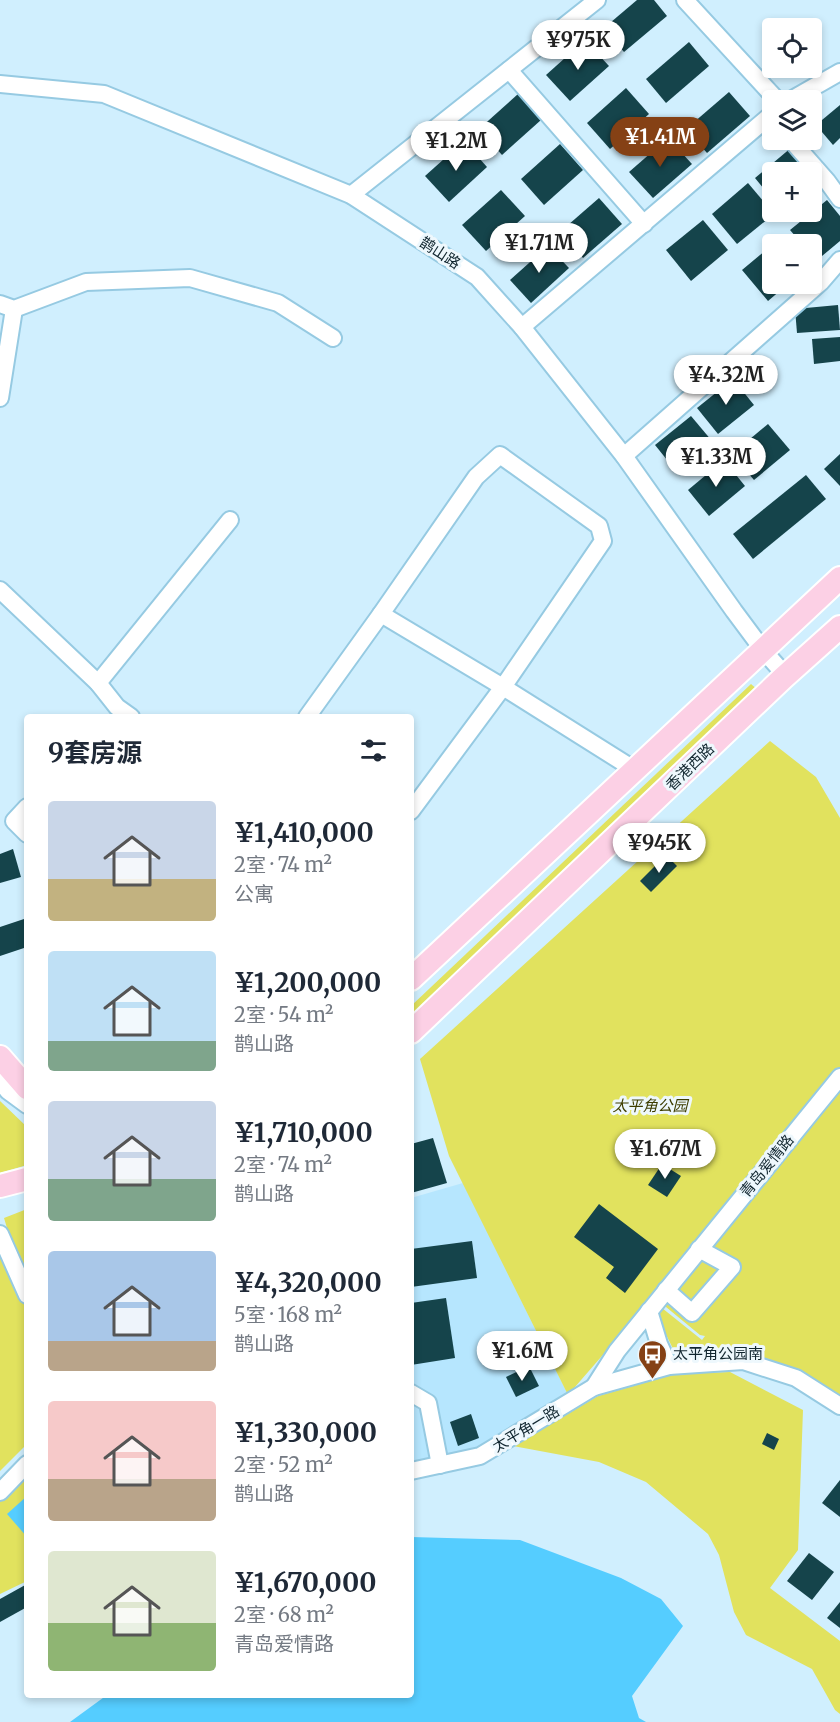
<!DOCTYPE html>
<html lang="zh">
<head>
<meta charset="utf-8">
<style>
	:root { --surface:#fff; --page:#f6f6f7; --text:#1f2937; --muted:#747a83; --accent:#854115 }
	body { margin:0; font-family:Merriweather,"Noto Sans SC",serif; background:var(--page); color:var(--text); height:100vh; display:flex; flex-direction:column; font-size:22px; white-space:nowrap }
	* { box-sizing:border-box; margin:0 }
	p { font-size:20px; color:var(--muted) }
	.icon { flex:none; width:33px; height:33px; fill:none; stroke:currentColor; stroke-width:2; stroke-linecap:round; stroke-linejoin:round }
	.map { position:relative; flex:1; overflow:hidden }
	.side { position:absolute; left:24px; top:714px; width:390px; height:984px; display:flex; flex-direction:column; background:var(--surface); border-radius:6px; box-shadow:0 3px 9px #0003 }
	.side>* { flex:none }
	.tools { position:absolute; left:762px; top:18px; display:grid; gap:12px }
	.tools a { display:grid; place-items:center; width:60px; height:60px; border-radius:6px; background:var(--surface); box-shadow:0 3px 9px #0003; font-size:30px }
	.price { position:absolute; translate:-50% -51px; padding:0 14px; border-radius:21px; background:#fff; color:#222; font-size:20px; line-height:39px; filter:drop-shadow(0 2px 3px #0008) }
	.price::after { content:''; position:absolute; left:50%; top:36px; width:18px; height:14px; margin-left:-9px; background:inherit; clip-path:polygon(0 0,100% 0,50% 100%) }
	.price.current { background:var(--accent); color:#fff }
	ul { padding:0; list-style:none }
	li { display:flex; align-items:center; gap:18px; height:150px; padding:0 24px }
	li span { display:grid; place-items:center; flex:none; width:168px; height:120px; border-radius:6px; color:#555 }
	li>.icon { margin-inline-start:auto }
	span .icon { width:72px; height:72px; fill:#fffc; stroke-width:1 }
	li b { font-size:26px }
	h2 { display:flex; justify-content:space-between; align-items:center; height:72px; padding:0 24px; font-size:26px }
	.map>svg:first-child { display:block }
	.built { fill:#b6e6fe }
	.green { fill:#e1e25e }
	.water { fill:#55cdff }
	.building { fill:#15444b }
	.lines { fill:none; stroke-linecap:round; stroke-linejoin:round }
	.minor-casing { stroke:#96cae2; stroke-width:20 }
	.major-casing { stroke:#fff; stroke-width:26 }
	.minor { stroke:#fff; stroke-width:16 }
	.major { stroke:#fcd0e5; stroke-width:22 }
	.labels { text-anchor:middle; stroke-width:6; stroke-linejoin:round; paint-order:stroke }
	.street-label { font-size:15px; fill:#11262f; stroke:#eef8fd }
	.park-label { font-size:15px; font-style:italic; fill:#3d3d00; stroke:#eef8fd }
	.poi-label { font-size:15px; fill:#11262f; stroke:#eef8fd; text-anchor:start }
</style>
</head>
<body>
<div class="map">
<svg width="840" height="1722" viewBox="0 0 840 1722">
	<rect width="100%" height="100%" fill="#d0effe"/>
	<polygon class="built" points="463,1183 568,1395 479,1448 411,1462 411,1198"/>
	<g class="green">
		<polygon points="751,684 759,691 411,1021 411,1006"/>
		<polygon points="770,741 816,777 840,818 840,1396 803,1374 749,1354 676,1355 657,1316 662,1308 702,1340 705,1336 700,1335 666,1307 655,1295 568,1395 449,1156 420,1059"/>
		<polygon points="0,1101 27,1127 27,1165 0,1173"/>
		<polygon points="27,1209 27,1444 0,1471 0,1256 14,1251 4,1218"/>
		<polygon points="730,1372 803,1410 798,1550 770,1588 840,1641 840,1714 835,1710 812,1669 746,1635 734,1612 719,1555 708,1534 646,1482 599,1462 513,1446 598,1396 675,1374"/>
		<polygon points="27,1469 27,1581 0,1594 0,1497"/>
	</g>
	<g class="water">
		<polygon points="27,1496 27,1537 7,1514"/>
		<polygon points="411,1537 520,1540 621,1578 661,1599 683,1626 632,1696 639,1718 646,1722 70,1722 107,1695 411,1695"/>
	</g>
	<g class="building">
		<polygon points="637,0 654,0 667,16 624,52 604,28"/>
		<polygon points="585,40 609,66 570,101 546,75"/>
		<polygon points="689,42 709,66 666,103 646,79"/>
		<polygon points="626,88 649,114 610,149 587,123"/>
		<polygon points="729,92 750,116 707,153 686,129"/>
		<polygon points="518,94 541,120 502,155 479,129"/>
		<polygon points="840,105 840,138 833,145 816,125"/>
		<polygon points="668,138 692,164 653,198 629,172"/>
		<polygon points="464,141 487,167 449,202 425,176"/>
		<polygon points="560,144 583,170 544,205 521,179"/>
		<polygon points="792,147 817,178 812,183 812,172 772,172 772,199 755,178"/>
		<polygon points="748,183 774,214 737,244 712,214"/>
		<polygon points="501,190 525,216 486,251 462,225"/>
		<polygon points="599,198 622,224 583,258 560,232"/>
		<polygon points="827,200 840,216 840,241 816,261 812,256 812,244 802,244 790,230"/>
		<polygon points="703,220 728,250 691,281 666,250"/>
		<polygon points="772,245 772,284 788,284 768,301 742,270"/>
		<polygon points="548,246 569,268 531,303 510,280"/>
		<polygon points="838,305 840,330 797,333 795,309"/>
		<polygon points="840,337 840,361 814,364 812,339"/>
		<polygon points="733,379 754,405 718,434 697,408"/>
		<polygon points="691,416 712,441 676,471 655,445"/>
		<polygon points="768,424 790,450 754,480 732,454"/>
		<polygon points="840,454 840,486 824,469"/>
		<polygon points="724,460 745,486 709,516 688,490"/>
		<polygon points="806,475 826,499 753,559 733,534"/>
		<polygon points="13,849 21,877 0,883 0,854"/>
		<polygon points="666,855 677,866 651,892 640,881"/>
		<polygon points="27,918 27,947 0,956 0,927"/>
		<polygon points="433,1138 447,1183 411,1193 411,1144"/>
		<polygon points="662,1164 681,1176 667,1197 648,1185"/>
		<polygon points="599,1204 658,1249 625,1293 606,1278 614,1267 574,1237"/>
		<polygon points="472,1241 477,1278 411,1287 411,1249"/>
		<polygon points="446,1298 455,1358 411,1365 411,1303"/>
		<polygon points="529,1366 539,1386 516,1397 506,1377"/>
		<polygon points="471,1414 479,1438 458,1446 450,1422"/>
		<polygon points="767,1433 779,1439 774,1450 762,1444"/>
		<polygon points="840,1480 840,1517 822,1503"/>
		<polygon points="809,1553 834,1572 812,1600 787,1581"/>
		<polygon points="27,1584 27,1607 0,1622 0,1599"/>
		<polygon points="840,1602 840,1628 827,1618"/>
	</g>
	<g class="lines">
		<defs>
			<g id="minor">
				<polyline points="685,0 777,100"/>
				<polyline points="509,70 644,224"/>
				<polyline points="0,84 104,94 351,195 477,277 522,327 624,456 734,611 763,650 786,676"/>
				<polyline points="791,100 840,72"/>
				<polyline points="791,140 827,181 840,199"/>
				<polyline points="351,195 597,0"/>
				<polyline points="0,304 14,309 86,282 190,278 278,303 333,338"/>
				<polyline points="522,327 772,114"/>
				<polyline points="0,398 14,309"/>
				<polyline points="624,456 821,282 840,260"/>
				<polyline points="0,590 98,683 117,707 131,717"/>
				<polyline points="381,614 503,687 635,770"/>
				<polyline points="98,683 230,520"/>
				<polyline points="307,717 381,614 476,477 500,455 599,526 603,541 503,687 411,811"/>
				<polyline points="27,807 14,821 27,834"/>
				<polyline points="0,1081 8,1091 27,1105"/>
				<polyline points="0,1234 27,1295"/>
				<polyline points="666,1290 692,1313 732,1267 699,1249"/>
				<polyline points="649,1311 659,1344 669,1366"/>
				<polyline points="594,1387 617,1351 840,1077"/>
				<polyline points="411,1393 428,1403 440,1465"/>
				<polyline points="411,1471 480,1456 594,1387 669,1366 743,1361 796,1378 840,1406"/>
				<polyline points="0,1492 27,1464"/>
			</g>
			<g id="major">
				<polyline points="411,979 840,578"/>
				<polyline points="411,1032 783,678 840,627"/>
				<polyline points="0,1057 27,1088"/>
				<polyline points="0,1186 27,1179"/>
			</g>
		</defs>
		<use href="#minor" class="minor-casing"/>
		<use href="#major" class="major-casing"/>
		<use href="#minor" class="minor"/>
		<use href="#major" class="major"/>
	</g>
	<defs>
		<symbol id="bus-pin" viewBox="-11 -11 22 30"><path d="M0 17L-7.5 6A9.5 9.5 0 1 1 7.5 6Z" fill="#854115" stroke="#eef8fd"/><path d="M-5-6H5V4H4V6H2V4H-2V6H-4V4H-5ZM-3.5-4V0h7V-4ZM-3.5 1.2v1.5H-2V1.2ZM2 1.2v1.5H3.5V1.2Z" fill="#fff"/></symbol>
	</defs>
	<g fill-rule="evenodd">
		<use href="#bus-pin" x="636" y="1338" width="33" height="45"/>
	</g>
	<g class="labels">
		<g class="street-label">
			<text transform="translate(440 253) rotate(33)" y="5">鹊山路</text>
			<text transform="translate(690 767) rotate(-44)" y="5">香港西路</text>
			<text transform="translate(767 1166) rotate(-51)" y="5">青岛爱情路</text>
			<text transform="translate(526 1429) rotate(-31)" y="5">太平角一路</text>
		</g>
		<g class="park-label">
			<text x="650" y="1111">太平角公园</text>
		</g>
		<g class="poi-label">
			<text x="673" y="1359">太平角公园南</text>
		</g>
	</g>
</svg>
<div class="tools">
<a><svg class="icon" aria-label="locate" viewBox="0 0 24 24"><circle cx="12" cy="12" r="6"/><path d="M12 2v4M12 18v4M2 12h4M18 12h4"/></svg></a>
<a><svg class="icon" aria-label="layers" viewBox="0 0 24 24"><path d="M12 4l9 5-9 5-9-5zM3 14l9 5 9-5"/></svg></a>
<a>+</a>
<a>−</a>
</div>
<b class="price" style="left:578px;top:71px">¥975K</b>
<b class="price current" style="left:660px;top:168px">¥1.41M</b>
<b class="price" style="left:456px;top:172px">¥1.2M</b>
<b class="price" style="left:539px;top:274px">¥1.71M</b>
<b class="price" style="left:726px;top:406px">¥4.32M</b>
<b class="price" style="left:716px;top:488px">¥1.33M</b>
<b class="price" style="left:659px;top:874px">¥945K</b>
<b class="price" style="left:665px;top:1180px">¥1.67M</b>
<b class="price" style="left:522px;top:1382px">¥1.6M</b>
<section class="side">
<h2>9套房源<svg class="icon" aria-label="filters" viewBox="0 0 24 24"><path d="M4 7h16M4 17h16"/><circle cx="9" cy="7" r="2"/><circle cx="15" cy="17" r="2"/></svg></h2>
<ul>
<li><span style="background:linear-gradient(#c9d6e8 65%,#c2b280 0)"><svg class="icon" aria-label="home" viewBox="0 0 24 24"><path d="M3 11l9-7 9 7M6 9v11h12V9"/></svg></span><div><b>¥1,410,000</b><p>2室 · 74 m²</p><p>公寓</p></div></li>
<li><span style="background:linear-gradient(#bfe0f5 75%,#7fa58c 0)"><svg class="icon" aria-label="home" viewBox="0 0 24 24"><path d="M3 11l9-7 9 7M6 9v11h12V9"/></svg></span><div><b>¥1,200,000</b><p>2室 · 54 m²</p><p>鹊山路</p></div></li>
<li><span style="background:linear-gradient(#c9d6e8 65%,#7fa58c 0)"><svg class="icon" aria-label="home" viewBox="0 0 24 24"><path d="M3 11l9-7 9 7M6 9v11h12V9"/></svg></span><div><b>¥1,710,000</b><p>2室 · 74 m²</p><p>鹊山路</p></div></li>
<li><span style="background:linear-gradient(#a9c7e8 75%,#b9a48a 0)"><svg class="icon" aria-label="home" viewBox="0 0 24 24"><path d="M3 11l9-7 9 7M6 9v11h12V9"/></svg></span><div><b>¥4,320,000</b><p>5室 · 168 m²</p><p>鹊山路</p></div></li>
<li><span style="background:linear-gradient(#f6c9c9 65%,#b9a48a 0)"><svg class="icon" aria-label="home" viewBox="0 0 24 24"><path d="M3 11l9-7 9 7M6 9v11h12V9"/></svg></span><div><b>¥1,330,000</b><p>2室 · 52 m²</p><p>鹊山路</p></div></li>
<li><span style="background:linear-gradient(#dfe7d0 60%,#8fb573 0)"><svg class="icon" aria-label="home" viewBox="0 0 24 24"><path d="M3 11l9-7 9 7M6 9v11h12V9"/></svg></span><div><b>¥1,670,000</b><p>2室 · 68 m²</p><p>青岛爱情路</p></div></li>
</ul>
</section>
</div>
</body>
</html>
